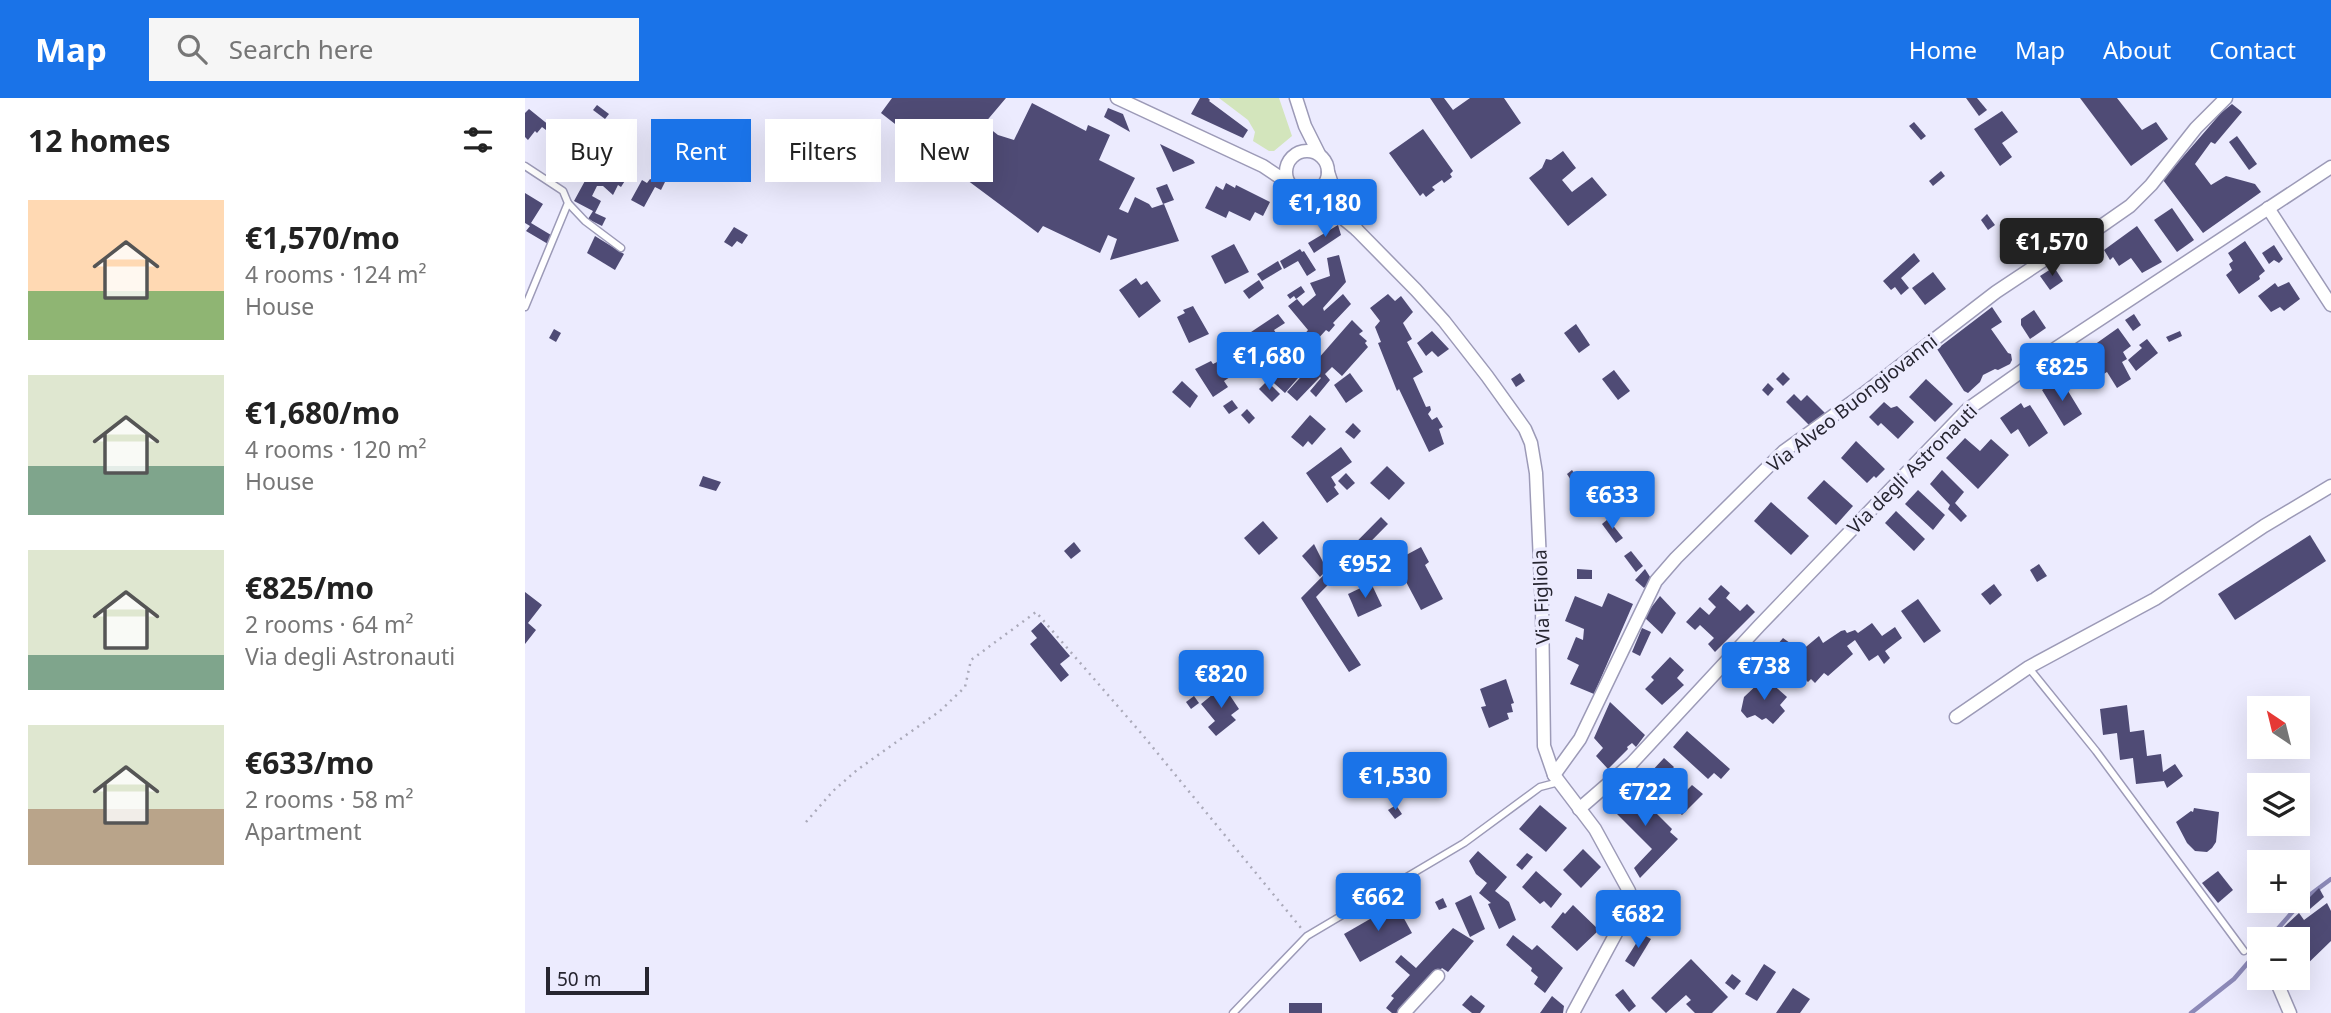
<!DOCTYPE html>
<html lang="en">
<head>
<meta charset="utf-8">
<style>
	:root { --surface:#fff; --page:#f6f6f6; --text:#222; --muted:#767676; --accent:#1a73e8 }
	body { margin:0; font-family:"Noto Sans",sans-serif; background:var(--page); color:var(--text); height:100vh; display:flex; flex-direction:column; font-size:26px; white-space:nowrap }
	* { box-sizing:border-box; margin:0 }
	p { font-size:23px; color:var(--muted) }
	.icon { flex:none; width:38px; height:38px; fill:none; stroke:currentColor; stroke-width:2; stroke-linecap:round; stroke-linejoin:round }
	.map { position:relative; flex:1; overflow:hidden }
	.panel { display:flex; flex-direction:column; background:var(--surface); width:525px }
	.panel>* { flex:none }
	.hud { position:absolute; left:21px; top:21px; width:665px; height:63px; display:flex; gap:14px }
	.needle { width:46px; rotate:325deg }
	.fabs { position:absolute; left:1722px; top:598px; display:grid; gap:14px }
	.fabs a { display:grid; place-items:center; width:63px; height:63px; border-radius:0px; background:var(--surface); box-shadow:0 7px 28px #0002; font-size:35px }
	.scale { position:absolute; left:21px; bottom:18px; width:103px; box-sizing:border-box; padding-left:7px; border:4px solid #262530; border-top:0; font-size:19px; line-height:24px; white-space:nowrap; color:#262530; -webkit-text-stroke:5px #ecebfe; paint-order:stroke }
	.price { position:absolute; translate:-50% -60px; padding:0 16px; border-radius:7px; background:var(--accent); color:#fff; font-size:23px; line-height:46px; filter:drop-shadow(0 2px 4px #0008) }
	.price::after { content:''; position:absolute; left:50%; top:42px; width:21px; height:16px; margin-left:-10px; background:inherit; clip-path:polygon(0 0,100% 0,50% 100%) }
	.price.current { background:#222; color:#fff }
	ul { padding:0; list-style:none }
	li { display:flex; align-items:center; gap:21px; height:175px; padding:0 28px }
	li span { display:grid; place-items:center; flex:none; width:196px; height:140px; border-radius:0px; color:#555 }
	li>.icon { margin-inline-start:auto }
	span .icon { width:84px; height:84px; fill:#fffc; stroke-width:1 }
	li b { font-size:30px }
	h2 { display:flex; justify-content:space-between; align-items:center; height:84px; padding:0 28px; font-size:30px }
	.chip { padding:0 24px; border-radius:0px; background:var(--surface); box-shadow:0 7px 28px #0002; font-size:24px; line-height:63px }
	.chip.current { background:var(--accent); color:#fff }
	header { display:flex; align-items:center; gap:42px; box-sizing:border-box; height:98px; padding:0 35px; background:var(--accent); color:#fff }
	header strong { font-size:33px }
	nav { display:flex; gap:38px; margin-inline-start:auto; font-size:24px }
	.search { width:490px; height:63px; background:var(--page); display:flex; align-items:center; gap:18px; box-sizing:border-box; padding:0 24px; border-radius:0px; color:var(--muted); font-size:26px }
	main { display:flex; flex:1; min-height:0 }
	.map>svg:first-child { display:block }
	.green { fill:#d3e5bc }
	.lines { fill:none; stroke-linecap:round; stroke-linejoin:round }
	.stream { stroke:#8c89b8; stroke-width:4.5 }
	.building { fill:#4f4b75 }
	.service-casing { stroke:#9c9ab7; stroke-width:9 }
	.minor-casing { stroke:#9c9ab7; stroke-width:15 }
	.path { stroke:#abaaba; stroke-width:2.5; stroke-dasharray:2 5; stroke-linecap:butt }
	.service { stroke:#fff; stroke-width:6 }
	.minor { stroke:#fff; stroke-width:12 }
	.labels { text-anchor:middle; stroke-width:7; stroke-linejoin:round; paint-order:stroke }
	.street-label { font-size:19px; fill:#262530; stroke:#ecebfe }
</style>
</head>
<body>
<header>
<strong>Map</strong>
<div class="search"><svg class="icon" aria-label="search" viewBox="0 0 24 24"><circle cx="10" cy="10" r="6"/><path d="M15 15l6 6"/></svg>Search here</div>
<nav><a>Home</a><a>Map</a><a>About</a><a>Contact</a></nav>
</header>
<main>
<section class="panel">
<h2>12 homes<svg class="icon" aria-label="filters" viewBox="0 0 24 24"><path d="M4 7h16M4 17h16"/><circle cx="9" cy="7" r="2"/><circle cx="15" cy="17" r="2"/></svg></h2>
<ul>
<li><span style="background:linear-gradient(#ffd9b3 65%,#8fb573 0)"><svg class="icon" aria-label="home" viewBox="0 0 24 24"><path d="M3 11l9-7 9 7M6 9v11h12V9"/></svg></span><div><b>€1,570/mo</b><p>4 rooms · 124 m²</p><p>House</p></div></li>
<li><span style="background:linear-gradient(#dfe7d0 65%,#7fa58c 0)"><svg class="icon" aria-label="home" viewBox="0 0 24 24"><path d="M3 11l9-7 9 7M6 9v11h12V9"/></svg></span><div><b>€1,680/mo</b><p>4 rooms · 120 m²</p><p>House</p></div></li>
<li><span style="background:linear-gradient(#dfe7d0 75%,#7fa58c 0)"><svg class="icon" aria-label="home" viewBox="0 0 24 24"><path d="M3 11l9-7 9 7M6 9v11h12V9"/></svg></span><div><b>€825/mo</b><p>2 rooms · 64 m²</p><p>Via degli Astronauti</p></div></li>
<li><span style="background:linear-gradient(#dfe7d0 60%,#b9a48a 0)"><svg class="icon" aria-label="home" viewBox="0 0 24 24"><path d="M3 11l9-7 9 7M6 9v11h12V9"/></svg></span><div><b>€633/mo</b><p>2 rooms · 58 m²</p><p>Apartment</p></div></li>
</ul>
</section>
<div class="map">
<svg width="1806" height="915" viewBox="0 0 1806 915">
	<rect width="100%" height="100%" fill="#ecebfe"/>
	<polygon class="green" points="694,0 754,0 767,38 749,53 744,53 728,43 730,34 723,22"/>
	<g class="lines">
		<g class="stream">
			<polyline points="1743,842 1778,802 1806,781"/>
			<polyline points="1666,915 1709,881 1734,852"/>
		</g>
	</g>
	<g class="building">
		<polygon points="367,0 481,0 459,26 473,37 489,42 507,5 561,33 563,27 585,37 574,62 610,80 594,111 603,115 610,99 624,106 627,110 639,106 654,143 585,162 592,141 583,137 575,155 518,128 513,135 442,82 450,71 432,50 420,65 356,15"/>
		<polygon points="675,0 683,0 685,2 684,3 723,32 718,40 666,16"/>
		<polygon points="905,0 919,0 928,12 945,0 979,0 996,25 946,61"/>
		<polygon points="1441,0 1452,0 1462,12 1454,18"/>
		<polygon points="1555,0 1592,0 1617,32 1631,24 1643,41 1606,68"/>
		<polygon points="1707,6 1717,14 1690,46 1686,44 1670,66 1686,87 1701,78 1730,86 1736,94 1678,135 1638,82 1696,15"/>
		<polygon points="72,7 84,16 80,21 68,12"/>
		<polygon points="583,10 598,16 605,34 579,19"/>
		<polygon points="4,11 25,28 21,32 17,29 12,35 10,33 3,42 0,39 0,15"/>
		<polygon points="1477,13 1493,34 1477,45 1487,59 1475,68 1449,31"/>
		<polygon points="1389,24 1401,38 1396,42 1384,28"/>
		<polygon points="898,31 928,73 925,76 927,79 919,85 917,82 907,89 910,92 901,99 898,95 895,98 864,55"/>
		<polygon points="48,35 66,47 48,75 29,62"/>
		<polygon points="1712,38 1732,66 1724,72 1704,44"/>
		<polygon points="635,46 668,62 670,65 648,74"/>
		<polygon points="1038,53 1051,70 1037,82 1047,94 1067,79 1082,97 1043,128 1004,80 1017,70 1021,61 1026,62"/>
		<polygon points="67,70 84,79 89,70 103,78 96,89 93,87 88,97 78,88 72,88 67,98 76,103 70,115 81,120 77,128 63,121 68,113 49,103"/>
		<polygon points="1416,73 1420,78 1408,88 1404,83"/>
		<polygon points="132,80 140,84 136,92 130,89 119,109 106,102 117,82 122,85 125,81 131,83"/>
		<polygon points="701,85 710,90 711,87 745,104 738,118 730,114 725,123 704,113 701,120 680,110 691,88 698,92"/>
		<polygon points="642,86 649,102 638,106 631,90"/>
		<polygon points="0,95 18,106 6,125 26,137 23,146 1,133 5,128 0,125"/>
		<polygon points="1647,110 1669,142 1652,154 1629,122"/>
		<polygon points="1462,116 1470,127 1463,132 1456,122"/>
		<polygon points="813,127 816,137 789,155 783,145"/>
		<polygon points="1612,128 1637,164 1617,175 1606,160 1594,168 1588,159 1585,162 1579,152"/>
		<polygon points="209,129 223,137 217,146 212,143 207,149 199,144"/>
		<polygon points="70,138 99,156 90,172 62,155"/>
		<polygon points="1720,143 1740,173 1734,178 1735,181 1714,196 1701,177 1707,172 1704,166 1708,163 1703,155"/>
		<polygon points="709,146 724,174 700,186 686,158"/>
		<polygon points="1749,147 1758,161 1754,165 1749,162 1744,166 1737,155"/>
		<polygon points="775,151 777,154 779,153 791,172 782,178 773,163 759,171 755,163"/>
		<polygon points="1389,155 1395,163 1376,180 1384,190 1376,197 1370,189 1366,192 1358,183"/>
		<polygon points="814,157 821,184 798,210 799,213 818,196 826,206 808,225 810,227 804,234 801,232 791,243 794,246 767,275 773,280 760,295 741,278 754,263 756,265 783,232 763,208 772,201 778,208 791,197 785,185 805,178 802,160"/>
		<polygon points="753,163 757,171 737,183 732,176"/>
		<polygon points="1529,169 1538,183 1525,192 1515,178"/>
		<polygon points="1408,174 1421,191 1400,207 1387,190"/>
		<polygon points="611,180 616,187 622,183 636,203 614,220 594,192"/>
		<polygon points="734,182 739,190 724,201 718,193"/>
		<polygon points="1764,184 1775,201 1759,213 1755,209 1746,214 1733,198 1750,185 1753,189"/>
		<polygon points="776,188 780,194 771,201 769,198 765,201 762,197"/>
		<polygon points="863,196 870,203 876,198 888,214 878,225 887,241 882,244 898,274 888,280 901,309 905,308 906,312 903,316 907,322 912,319 918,329 914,331 919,346 904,354 874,291 872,293 853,245 856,244 850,229 855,223 845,210"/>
		<polygon points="668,208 684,236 664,245 652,219 660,215 658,212"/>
		<polygon points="1467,209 1477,224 1466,231 1483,255 1486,256 1487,262 1485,266 1473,272 1470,271 1458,277 1455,284 1443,295 1439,293 1412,251"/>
		<polygon points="1509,212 1521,230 1505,241 1496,227 1496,221"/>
		<polygon points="753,216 760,225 749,232 757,244 735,259 720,238"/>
		<polygon points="1609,216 1616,227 1608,233 1600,222"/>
		<polygon points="827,222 838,233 834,236 842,243 840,245 843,249 817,278 807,269 800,276 805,282 791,299 785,293 796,280 795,279 772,303 762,294 784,270 793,277 785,270"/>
		<polygon points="1051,226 1065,247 1054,255 1039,235"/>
		<polygon points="1593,230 1606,248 1598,254 1602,261 1597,264 1606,281 1592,290 1582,274 1577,277 1563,255 1569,251 1569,247"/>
		<polygon points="29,231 36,235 31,244 24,240"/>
		<polygon points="907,233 924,251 913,259 907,253 901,258 892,245"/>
		<polygon points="1655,233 1657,238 1644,244 1641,239"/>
		<polygon points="1622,241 1633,255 1611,273 1603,262 1617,250 1614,247"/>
		<polygon points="686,263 688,266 694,263 705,279 699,283 703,289 688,299 670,271"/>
		<polygon points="1089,272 1105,293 1093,302 1077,281"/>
		<polygon points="1258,274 1265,281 1258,288 1251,281"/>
		<polygon points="825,275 838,293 821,305 809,287"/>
		<polygon points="995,275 1000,283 991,289 986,281"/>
		<polygon points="1401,281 1428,306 1410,324 1384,299"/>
		<polygon points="1532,282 1537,290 1540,288 1557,316 1539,328 1517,292"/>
		<polygon points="657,283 673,298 665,310 647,294"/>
		<polygon points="742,283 755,296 747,304 734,291"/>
		<polygon points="1243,285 1249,291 1243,298 1237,292"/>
		<polygon points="1269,296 1276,303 1282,297 1301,316 1285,328 1261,304"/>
		<polygon points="707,302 713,310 704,316 698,308"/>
		<polygon points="1359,304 1366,310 1372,308 1389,324 1373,341 1356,325 1353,328 1344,319"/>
		<polygon points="1496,305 1499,310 1505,307 1523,335 1504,349 1493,331 1486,336 1475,320"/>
		<polygon points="722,311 730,320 724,326 716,317"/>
		<polygon points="785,317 801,331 787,347 783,343 778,349 766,339"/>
		<polygon points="828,325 836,333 829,341 820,334"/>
		<polygon points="1440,340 1455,353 1466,341 1484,357 1453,391 1421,360"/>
		<polygon points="1331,343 1360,371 1351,380 1349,378 1342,385 1316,360"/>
		<polygon points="816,349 827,364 806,379 811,387 809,389 814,396 802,405 781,375"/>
		<polygon points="862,368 880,385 864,402 845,385"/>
		<polygon points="1047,372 1057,386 1051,390 1042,376"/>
		<polygon points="1417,372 1439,394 1430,405 1442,418 1436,424 1423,411 1425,407 1405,386"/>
		<polygon points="821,375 830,385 822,392 813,383"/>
		<polygon points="178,378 196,384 191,393 174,388"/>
		<polygon points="1299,382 1328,408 1311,427 1282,400"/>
		<polygon points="1393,392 1420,417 1408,432 1380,406"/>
		<polygon points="1246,404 1284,438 1266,457 1229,423"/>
		<polygon points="1371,413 1400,441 1389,453 1360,425"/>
		<polygon points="856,419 863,426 791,499 836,567 824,574 776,500"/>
		<polygon points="1083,421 1098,440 1091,445 1077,426"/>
		<polygon points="738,423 753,440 734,457 719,440"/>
		<polygon points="1785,437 1801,463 1710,522 1693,496"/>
		<polygon points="549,444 556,453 546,461 539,453"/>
		<polygon points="789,446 802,472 795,479 777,458"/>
		<polygon points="896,449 904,464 900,467 918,501 896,512 870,463"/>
		<polygon points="1106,453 1118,468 1111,474 1099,458"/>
		<polygon points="1514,466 1522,478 1512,484 1505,472"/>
		<polygon points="1052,471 1067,472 1067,481 1052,481"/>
		<polygon points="1120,471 1127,482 1119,490 1110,482"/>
		<polygon points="846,485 857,508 833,519 823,496"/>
		<polygon points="1469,486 1477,497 1465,507 1456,496"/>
		<polygon points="1196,487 1205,495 1201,500 1215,513 1222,506 1230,514 1190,554 1183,546 1189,540 1175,527 1170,532 1161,524 1175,509 1184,517 1191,509 1183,501"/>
		<polygon points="0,494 17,507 3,525 11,532 0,546"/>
		<polygon points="1083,495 1108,506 1069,596 1045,586 1054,567 1042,561 1051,539 1058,542 1059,531 1040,523 1050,498 1077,509"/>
		<polygon points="1135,498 1151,515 1137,536 1119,519"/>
		<polygon points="1393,501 1416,533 1399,545 1376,513"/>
		<polygon points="516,524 545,558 535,566 544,577 536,584 505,546 512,540 506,533"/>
		<polygon points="1347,525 1357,538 1370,529 1377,540 1360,553 1365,560 1359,566 1353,557 1344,563 1330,542 1322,548 1328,556 1303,578 1299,575 1290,585 1286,581 1283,584 1259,563 1257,565 1246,554 1258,540 1276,553 1294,538 1298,545 1316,533 1320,532 1322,535 1330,532 1333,535"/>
		<polygon points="1117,530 1126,534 1115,558 1107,554"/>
		<polygon points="1145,559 1159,572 1152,580 1159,587 1137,607 1120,591 1129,582 1126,579"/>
		<polygon points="981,581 989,605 986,606 988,614 982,615 984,621 964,630 956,609 961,608 955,591"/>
		<polygon points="1237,582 1243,586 1245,584 1262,599 1255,607 1260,613 1248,626 1241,620 1237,622 1230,617 1222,620 1216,613 1219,599"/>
		<polygon points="704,589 708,593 704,596 714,611 706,617 711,622 691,638 683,629 690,623 676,606 693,592 696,596"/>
		<polygon points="669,598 674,605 666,611 661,604"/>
		<polygon points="1085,604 1120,637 1111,649 1107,645 1102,649 1103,651 1083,671 1071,658 1078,650 1069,640"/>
		<polygon points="1602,607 1605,634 1619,632 1622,658 1636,656 1638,674 1650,666 1658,678 1642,690 1639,683 1611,686 1608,660 1595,662 1592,635 1578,637 1575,611"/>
		<polygon points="1162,633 1205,671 1196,681 1189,675 1183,681 1148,649"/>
		<polygon points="1139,660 1149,669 1140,680 1157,697 1167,687 1178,696 1157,717 1121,684 1126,677 1125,675"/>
		<polygon points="1106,690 1147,731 1145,734 1153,741 1115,780 1109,770 1127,751 1086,710"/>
		<polygon points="871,707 877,716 870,721 863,712"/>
		<polygon points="1015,707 1042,730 1021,754 994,731"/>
		<polygon points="1669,710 1694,714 1691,744 1687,750 1682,754 1670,753 1662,745 1651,724 1666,713 1668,714"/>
		<polygon points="1058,751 1076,769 1056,790 1038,772"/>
		<polygon points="953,753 982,779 970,793 984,804 991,822 974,831 963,806 966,805 954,795 962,785 951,776 944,763"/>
		<polygon points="1002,755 1008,759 997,772 991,767"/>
		<polygon points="1011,773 1037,796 1026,810 1019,803 1015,806 997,789"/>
		<polygon points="1693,773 1708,792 1693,805 1677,785"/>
		<polygon points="1794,790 1799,799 1785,811 1780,804"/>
		<polygon points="946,797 960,831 945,839 930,805"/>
		<polygon points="918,800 922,809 914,812 910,804"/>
		<polygon points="1802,805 1806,813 1806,843 1775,873 1773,871 1773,842 1750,842 1748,839 1774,815 1779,822"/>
		<polygon points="871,806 887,835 835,864 819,836"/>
		<polygon points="1048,807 1074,832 1052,853 1026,829 1038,814 1040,816"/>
		<polygon points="928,830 949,843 923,874 917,870 876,915 867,915 861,910 869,900 866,898 885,877 870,864 876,857 891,870"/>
		<polygon points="1117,836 1126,841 1109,869 1100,863"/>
		<polygon points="988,837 1007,852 1012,847 1038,870 1020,895 1009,886 1013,879 1006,873 1007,870 981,847"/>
		<polygon points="1166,861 1203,899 1187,915 1170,915 1161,906 1166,902 1161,897 1141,915 1126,900"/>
		<polygon points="1239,866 1251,874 1232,903 1220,896"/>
		<polygon points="1207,876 1216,883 1209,892 1200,885"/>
		<polygon points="1268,890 1285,901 1275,915 1251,915"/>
		<polygon points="1098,891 1111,908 1104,914 1090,897"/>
		<polygon points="946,897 960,908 955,915 947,915 937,907"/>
		<polygon points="1027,898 1039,908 1038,915 1015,915"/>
		<rect x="764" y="905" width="33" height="10"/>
	</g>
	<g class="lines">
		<defs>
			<g id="service">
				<polyline points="0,68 38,93 43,105 60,123 96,150"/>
				<polyline points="0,209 43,105"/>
				<polyline points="1504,570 1571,653 1719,853"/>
				<polyline points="708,915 782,838 939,745 1015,689 1034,684"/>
			</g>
			<g id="minor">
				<polyline points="592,0 738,68 762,84"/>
				<polyline points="771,0 780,28 794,56"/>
				<circle cx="782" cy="74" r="21"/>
				<polyline points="803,74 809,92 832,132 891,192 919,223 962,278 1000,331 1006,345 1011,375 1017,509 1019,648 1029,677 1070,731 1104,793 1096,826 1048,915"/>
				<polyline points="779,95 797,103 832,132"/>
				<polyline points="1743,110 1806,207"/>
				<polyline points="1431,619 1504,569 1630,501 1739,428 1806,388"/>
				<polyline points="1029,677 1055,641 1131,483 1151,460 1259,353 1341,294 1471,194 1528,156 1572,131 1605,108 1626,87 1671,30 1701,0"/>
				<polyline points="1054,711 1106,666 1234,528 1443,311 1504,268 1806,69"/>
				<polyline points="1750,880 1765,915"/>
				<polyline points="879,915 913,878"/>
			</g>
		</defs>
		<use href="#service" class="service-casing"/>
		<use href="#minor" class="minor-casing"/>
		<polyline class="path" points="281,724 308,693 332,672 415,613 440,589 446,562 511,514 616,635 776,830"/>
		<use href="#service" class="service"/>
		<use href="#minor" class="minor"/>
	</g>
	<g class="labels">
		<g class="street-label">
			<text transform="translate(1327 305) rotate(-38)" y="7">Via Alveo Buongiovanni</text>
			<text transform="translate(1387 371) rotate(-45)" y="7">Via degli Astronauti</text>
			<text transform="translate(1016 499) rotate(-92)" y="7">Via Figliola</text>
		</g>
	</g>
</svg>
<div class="fabs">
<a><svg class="needle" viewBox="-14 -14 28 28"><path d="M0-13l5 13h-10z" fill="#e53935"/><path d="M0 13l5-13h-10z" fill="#767676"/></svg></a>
<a><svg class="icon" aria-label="layers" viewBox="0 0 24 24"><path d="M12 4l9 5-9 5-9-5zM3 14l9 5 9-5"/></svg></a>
<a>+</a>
<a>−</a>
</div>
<div class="scale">50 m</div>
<b class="price" style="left:800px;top:141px">€1,180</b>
<b class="price current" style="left:1527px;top:180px">€1,570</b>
<b class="price" style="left:744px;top:294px">€1,680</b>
<b class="price" style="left:1537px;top:305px">€825</b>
<b class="price" style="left:1087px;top:433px">€633</b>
<b class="price" style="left:840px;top:502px">€952</b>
<b class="price" style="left:1239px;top:604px">€738</b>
<b class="price" style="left:696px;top:612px">€820</b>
<b class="price" style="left:870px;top:714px">€1,530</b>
<b class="price" style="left:1120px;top:730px">€722</b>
<b class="price" style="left:853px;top:835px">€662</b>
<b class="price" style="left:1113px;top:852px">€682</b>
<div class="hud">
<a class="chip">Buy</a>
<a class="chip current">Rent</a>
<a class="chip">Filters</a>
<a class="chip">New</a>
</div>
</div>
</main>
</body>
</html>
